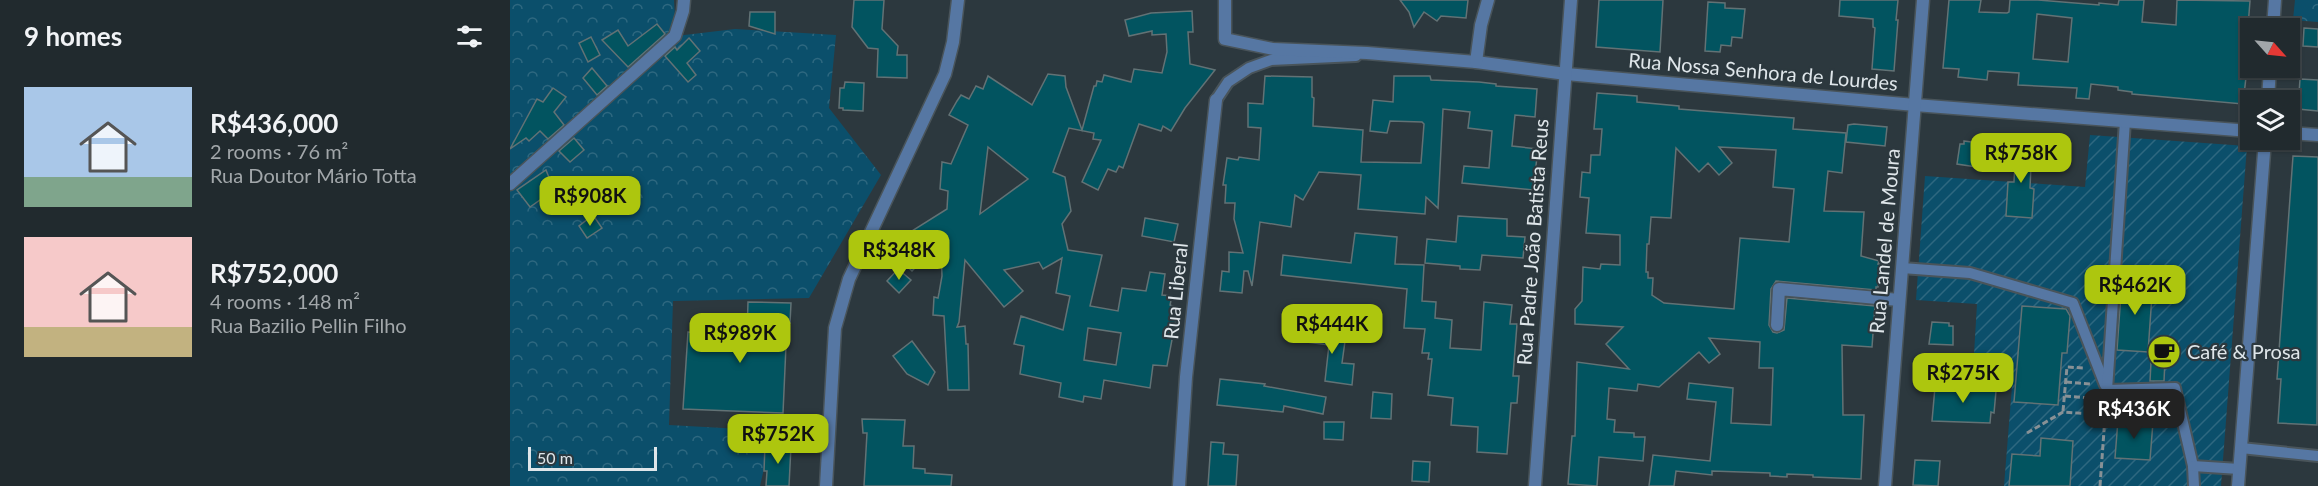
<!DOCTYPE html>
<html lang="en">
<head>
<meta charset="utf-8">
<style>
	:root { --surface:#212a2e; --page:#2d363a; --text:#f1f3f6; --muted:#a2a7aa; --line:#3e464a; --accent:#adc60e }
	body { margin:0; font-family:Lato,sans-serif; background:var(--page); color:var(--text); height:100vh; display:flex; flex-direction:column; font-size:22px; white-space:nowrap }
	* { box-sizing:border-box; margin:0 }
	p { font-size:20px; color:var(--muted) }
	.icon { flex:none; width:33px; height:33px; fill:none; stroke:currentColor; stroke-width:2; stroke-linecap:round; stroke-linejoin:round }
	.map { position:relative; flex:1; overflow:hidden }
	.drawer { display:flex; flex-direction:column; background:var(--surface); width:510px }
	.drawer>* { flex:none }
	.needle { width:39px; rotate:117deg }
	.buttons { position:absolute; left:1730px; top:18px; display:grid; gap:12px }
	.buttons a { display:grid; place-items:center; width:60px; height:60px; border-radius:0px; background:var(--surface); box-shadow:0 2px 4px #0004,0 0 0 2px var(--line); font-size:30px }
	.scale { position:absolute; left:18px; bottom:15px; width:129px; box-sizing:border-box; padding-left:6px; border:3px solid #dfe6ea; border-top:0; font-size:16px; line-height:21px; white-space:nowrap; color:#dfe6ea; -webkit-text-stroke:4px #2c383e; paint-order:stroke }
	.price { position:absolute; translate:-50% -51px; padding:0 14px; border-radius:12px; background:var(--accent); color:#111; font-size:20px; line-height:39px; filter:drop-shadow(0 2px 3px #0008) }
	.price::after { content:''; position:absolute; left:50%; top:36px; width:18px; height:14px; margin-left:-9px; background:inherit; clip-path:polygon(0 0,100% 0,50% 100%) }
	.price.selected { background:#222; color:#fff }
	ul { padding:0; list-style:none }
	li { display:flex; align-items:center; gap:18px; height:150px; padding:0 24px }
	li span { display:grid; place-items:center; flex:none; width:168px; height:120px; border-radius:0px; color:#555 }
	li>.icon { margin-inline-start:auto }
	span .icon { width:72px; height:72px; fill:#fffc; stroke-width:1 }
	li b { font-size:26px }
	h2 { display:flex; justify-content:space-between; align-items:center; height:72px; padding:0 24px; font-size:26px }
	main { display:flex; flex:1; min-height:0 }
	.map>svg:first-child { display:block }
	.forest { fill:url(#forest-crowns) }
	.garden { fill:url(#garden-furrows) }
	.building { fill:#025460; stroke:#627275; stroke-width:1.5; fill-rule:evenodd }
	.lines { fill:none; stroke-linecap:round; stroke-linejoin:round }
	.service-casing { stroke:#49545a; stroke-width:14 }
	.minor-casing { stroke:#49545a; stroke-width:15 }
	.tertiary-casing { stroke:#49545a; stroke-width:15 }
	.path { stroke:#889196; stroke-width:3; stroke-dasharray:6 3; stroke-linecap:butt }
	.service { stroke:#5677a3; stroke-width:10 }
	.minor { stroke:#5677a3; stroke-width:12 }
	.tertiary { stroke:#5677a3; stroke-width:12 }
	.labels { text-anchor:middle; stroke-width:4.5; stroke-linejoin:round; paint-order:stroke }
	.street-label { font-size:20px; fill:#dfe6ea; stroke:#2c383e }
	.poi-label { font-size:20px; fill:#dfe6ea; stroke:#2c383e; text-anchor:start }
</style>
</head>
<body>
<main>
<section class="drawer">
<h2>9 homes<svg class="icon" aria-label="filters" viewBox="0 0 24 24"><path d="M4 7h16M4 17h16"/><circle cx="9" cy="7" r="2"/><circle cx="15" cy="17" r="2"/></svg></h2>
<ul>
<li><span style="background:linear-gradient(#a9c7e8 75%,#7fa58c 0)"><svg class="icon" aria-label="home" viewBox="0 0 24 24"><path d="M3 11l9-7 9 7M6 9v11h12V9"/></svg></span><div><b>R$436,000</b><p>2 rooms · 76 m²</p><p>Rua Doutor Mário Totta</p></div></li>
<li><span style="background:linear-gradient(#f6c9c9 75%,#c2b280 0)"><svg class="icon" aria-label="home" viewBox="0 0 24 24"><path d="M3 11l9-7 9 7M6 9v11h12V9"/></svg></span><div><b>R$752,000</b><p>4 rooms · 148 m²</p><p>Rua Bazilio Pellin Filho</p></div></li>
</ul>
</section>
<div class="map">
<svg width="1808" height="486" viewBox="0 0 1808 486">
	<defs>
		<pattern id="forest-crowns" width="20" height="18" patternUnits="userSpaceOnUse" patternTransform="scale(1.5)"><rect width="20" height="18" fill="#0b4f6b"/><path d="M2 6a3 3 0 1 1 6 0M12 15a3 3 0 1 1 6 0" fill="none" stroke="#2e6880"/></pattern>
		<pattern id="garden-furrows" width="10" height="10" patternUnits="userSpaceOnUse" patternTransform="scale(1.5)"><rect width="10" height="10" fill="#0b4f6b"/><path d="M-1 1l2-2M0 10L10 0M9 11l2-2" fill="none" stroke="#2e6880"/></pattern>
	</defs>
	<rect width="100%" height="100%" fill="#2c383e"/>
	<g class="forest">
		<polygon points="0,0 164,0 166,36 225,29 326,35 319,108 371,175 299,298 163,301 159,425 249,430 260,442 250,486 0,486"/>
		<polygon points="1785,0 1808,0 1808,22 1783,20"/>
	</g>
	<polygon class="garden" points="1580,135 1737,146 1711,486 1494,486 1503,374 1463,371 1467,304 1406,300 1415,176 1575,187"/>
	<g class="building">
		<polygon points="344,0 374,0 372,29 388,46 387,55 397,55 397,78 367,77 368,49 358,48 342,27"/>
		<polygon points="890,0 958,0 956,18 931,16 927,21 914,12 904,27 899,12"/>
		<polygon points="1089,0 1153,0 1150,52 1086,47"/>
		<polygon points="1330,0 1388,0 1386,20 1388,20 1384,71 1362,69 1365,28 1363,27 1363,19 1329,16"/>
		<path d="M1439,0H1471L1469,12L1497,13L1499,12L1500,0H1528L1589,5V3L1608,5L1609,0H1634L1632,22L1666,25L1667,0L1740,1L1737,39L1740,46L1733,55L1732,76L1736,77L1733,104L1622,94V92L1608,90V87L1581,84L1579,99L1566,98L1567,88L1508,85L1509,73L1478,71L1477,80L1448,77L1449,69L1433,68ZM1527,14L1562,18L1558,62L1523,59Z"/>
		<polygon points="1198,2 1215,3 1215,8 1235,9 1232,38 1222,37 1221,46 1211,45 1210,52 1195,51"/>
		<path d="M682,11L683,32H678L680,64L705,70L675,108L661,131L653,126L651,131L629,124L613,168L609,166L606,172L598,169L588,190L572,182L591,140L583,139L584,133L559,128L543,172L555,177L561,211L552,224L558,250L592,255L580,306L608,311L612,288L636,291L640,272L655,274L652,295L662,296L660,305L668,308L657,366L643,365L640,388L594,380L591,399L574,396L573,402L549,397L551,383L510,374L514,346L504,344L511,316L553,330L560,296L546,293L552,258L533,269L529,262L494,270L513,291L494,307L455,260L449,322L447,327L455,326L456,344H458L459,390H438L434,316L423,315L424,297L428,298L429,293L432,276L431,248L429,250L428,244L402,271L386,256L391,250L386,246L397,234L437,209L438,191L430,189L432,162L441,164L458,125L439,115L447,101L451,95L459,99L466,86L473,89L478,76L522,105L538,74L555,76L556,87L572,130L584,86H586L587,81L592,82L594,75L621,82L624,69L652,73L657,52L656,34L642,35V31L619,36L615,20L641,13ZM478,147L518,179L470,214ZM578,328L611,333L606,365L574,360Z"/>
		<polygon points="240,12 265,12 265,34 239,26"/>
		<polygon points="147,24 155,34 118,67 92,40 108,30 118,46"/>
		<polygon points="1794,28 1808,29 1808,47 1793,46"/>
		<polygon points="81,37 90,55 78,62 69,43"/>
		<polygon points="179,38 190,51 177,63 186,75 178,82 155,56 165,47 167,50"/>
		<polygon points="82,68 97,86 87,95 73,78"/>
		<polygon points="755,76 802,77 802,97 804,98 803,126 853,130 851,162 911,163 914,124 912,122 880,121 877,133 860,131 863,100 883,102 884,76 920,76 921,80 969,82 986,84 986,86 1027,89 1025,117 1005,115 1002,146 1028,149 1023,190 952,183 954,166 979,168 982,131 958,128 960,112 933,109 928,208 916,197 915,214 848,209 851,175 809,172 793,200 785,195 781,227 750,222 742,286 738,271 734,271 732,293 710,291 712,271 719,272 719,252 733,253 724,219 725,203 715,203 716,185 713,185 717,158 728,160 729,157 749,160 751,128 738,127 738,103 753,104"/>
		<polygon points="1790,79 1808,80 1808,111 1788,109"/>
		<polygon points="335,82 354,83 353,111 333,110 333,108 329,108 330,88 334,88"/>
		<polygon points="43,88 56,97 44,112 54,125 38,139 30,131 19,141 16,138 0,149 27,99 33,102"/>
		<path d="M1087,93L1127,96V102L1169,106V109L1284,118L1283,129L1336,133L1332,173L1318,171L1314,211L1354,212L1351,256L1369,261L1368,264H1371L1368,287H1366V290L1266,281L1261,289L1259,325L1263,332L1267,333L1274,330L1277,298L1365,306L1362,347L1332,345L1333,415H1354L1351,479L1303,477V475L1277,474V477L1260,476V473L1202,471V475L1166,471L1164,486H1139L1143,455L1200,461L1206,402L1177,399L1179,383L1223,388L1221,423L1261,425L1263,368H1249L1250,342L1199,338L1210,354L1199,363L1189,352L1149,387L1128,384L1127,391L1099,388L1097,419L1105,420L1104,432L1124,433V437H1135L1133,461L1089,457L1087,486L1058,484L1062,436H1065L1067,362L1119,369L1096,344L1113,327L1065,324V309L1072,301L1073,267L1090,269L1091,264L1110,265V235L1076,233L1079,198L1070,197L1072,172L1080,173L1081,155H1090L1092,129H1084ZM1209,147L1266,150L1263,187L1284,189L1279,242L1230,238L1224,309L1154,303L1142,295L1143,278H1138V272H1136L1137,244H1139L1141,217L1161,218L1166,148L1189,172L1198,163L1209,175L1222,163Z"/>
		<polygon points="1344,124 1377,127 1375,146 1336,142 1338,125"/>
		<polygon points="64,138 74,150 60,162 49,151"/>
		<polygon points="1454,141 1476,144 1473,168 1447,164 1450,144 1454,144"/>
		<polygon points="1506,142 1522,143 1520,188 1524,189 1522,218 1496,216 1498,182 1504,182"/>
		<polygon points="1783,156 1808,157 1807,425 1768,423 1771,379 1767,379"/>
		<polygon points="36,170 44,190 20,207 7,190"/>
		<polygon points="83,215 92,228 77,238 69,226"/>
		<polygon points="948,216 997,219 997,236 1015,237 1013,258 972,255 970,270 950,269 950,266 915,263 917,239 946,242"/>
		<polygon points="635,218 668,224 664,242 632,236"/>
		<polygon points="845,233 887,237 885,264 914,265 912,301 926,302 925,318 942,320 940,348 971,350 974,302 1002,305 1000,324 1007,324 1003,376 1009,376 1007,403 1001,403 997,454 967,452 968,427 941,425 943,398 918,395 922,359 918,359 919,353 912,353 915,329 894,328 897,289 771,275 773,255 841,263"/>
		<polygon points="388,269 401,280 389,293 377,281"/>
		<polygon points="1612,279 1643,281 1638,352 1607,350"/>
		<polygon points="238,302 281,303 280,323 277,323 273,413 173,409 178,332 237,334"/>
		<polygon points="1512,306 1556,309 1560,316 1557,353 1552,353 1548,405 1504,402"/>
		<polygon points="1422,322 1439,323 1439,326 1443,326 1443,345 1419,344"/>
		<polygon points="792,329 836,334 832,363 844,364 842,385 815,381 819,345 790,341"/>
		<polygon points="402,341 425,372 418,385 397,374 383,356"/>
		<polygon points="1642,344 1667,346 1666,361 1655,360 1654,381 1640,381"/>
		<polygon points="710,379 755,384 754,386 816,397 813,414 774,406 773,412 707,405"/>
		<polygon points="1442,384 1467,386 1467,390 1486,391 1484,413 1481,412 1480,423 1422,421 1425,387 1442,388"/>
		<polygon points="863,392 882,394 881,419 861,418"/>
		<polygon points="352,419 395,420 393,446 404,446 403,468 415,469 415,473 442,475 441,486 354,486 357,433 353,433"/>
		<polygon points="1608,420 1643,422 1640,460 1605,458"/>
		<polygon points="814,422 834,422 833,440 814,439"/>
		<polygon points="1531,438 1563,441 1560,486 1499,486 1502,454 1530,456"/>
		<polygon points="701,442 714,443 713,454 728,455 726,486 698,486"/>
		<polygon points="255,445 281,446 279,486 256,486 257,471 254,471"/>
		<polygon points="1405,460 1430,461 1428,486 1403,485"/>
		<polygon points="903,461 920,462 919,482 902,481"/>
	</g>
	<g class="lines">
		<defs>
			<g id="service">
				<polyline points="706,100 718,82 739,68 761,60 846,56"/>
				<polyline points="1392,268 1460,273 1563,303 1595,385"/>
				<polyline points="1597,390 1615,121"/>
				<polyline points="1597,390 1665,388 1683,466 1684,486"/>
				<polyline points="1731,448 1808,456"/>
				<polyline points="1683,466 1729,469"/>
			</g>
			<g id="minor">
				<polyline points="715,0 715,39 763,49 857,53 966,62 1056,74 1405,105 1740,131"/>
				<polyline points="966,62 971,25 978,0"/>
				<polyline points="0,184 165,36 173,11 174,0"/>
				<polyline points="1267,325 1269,289 1389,300"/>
				<polyline points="316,486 325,328 339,279 435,74 443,42 448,0"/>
				<polyline points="669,486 676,377 706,100"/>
				<polyline points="1025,486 1061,0"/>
				<polyline points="1375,486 1413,0"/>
			</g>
			<g id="tertiary">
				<polyline points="1763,28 1765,0"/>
				<polyline points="1758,100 1760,68"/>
				<polyline points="1779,133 1808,135"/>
				<polyline points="1728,486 1755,140"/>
			</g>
		</defs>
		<use href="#service" class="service-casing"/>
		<use href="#minor" class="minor-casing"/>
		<use href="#tertiary" class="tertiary-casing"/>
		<g class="path">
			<polyline points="1556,382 1581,384"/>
			<polyline points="1555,396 1578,398 1584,395"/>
			<polyline points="1553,411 1557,367 1575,368"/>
			<polyline points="1517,433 1553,412 1595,415"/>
			<polyline points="1590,486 1596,403"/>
		</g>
		<use href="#service" class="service"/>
		<use href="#minor" class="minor"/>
		<use href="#tertiary" class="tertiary"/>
	</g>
	<defs>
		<symbol id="cafe-disc" viewBox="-11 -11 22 22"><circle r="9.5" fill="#adc60e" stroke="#2c383e"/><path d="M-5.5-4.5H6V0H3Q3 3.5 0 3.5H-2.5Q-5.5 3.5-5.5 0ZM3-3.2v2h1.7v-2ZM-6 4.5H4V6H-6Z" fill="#111"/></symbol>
	</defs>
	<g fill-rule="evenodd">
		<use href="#cafe-disc" x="1635" y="333" width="38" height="38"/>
	</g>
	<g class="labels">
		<g class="street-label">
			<text transform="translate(1253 72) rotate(5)" y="7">Rua Nossa Senhora de Lourdes</text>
			<text transform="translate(1375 241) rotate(-85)" y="7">Rua Landel de Moura</text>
			<text transform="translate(1023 242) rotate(-86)" y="7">Rua Padre João Batista Reus</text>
			<text transform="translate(666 291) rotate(-84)" y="7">Rua Liberal</text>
		</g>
		<g class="poi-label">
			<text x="1677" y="359">Café &amp; Prosa</text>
		</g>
	</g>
</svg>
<div class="buttons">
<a><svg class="needle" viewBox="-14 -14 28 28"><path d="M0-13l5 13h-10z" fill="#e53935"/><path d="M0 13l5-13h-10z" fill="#a2a7aa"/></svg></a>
<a><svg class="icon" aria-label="layers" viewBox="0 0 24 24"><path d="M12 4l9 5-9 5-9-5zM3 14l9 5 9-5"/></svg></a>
</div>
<div class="scale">50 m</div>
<b class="price" style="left:1511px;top:184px">R$758K</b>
<b class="price" style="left:80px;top:227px">R$908K</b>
<b class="price" style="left:389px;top:281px">R$348K</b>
<b class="price" style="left:1625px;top:316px">R$462K</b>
<b class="price" style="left:822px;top:355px">R$444K</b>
<b class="price" style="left:230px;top:364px">R$989K</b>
<b class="price" style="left:1453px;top:404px">R$275K</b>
<b class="price selected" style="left:1624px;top:440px">R$436K</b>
<b class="price" style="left:268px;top:465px">R$752K</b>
</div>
</main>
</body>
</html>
